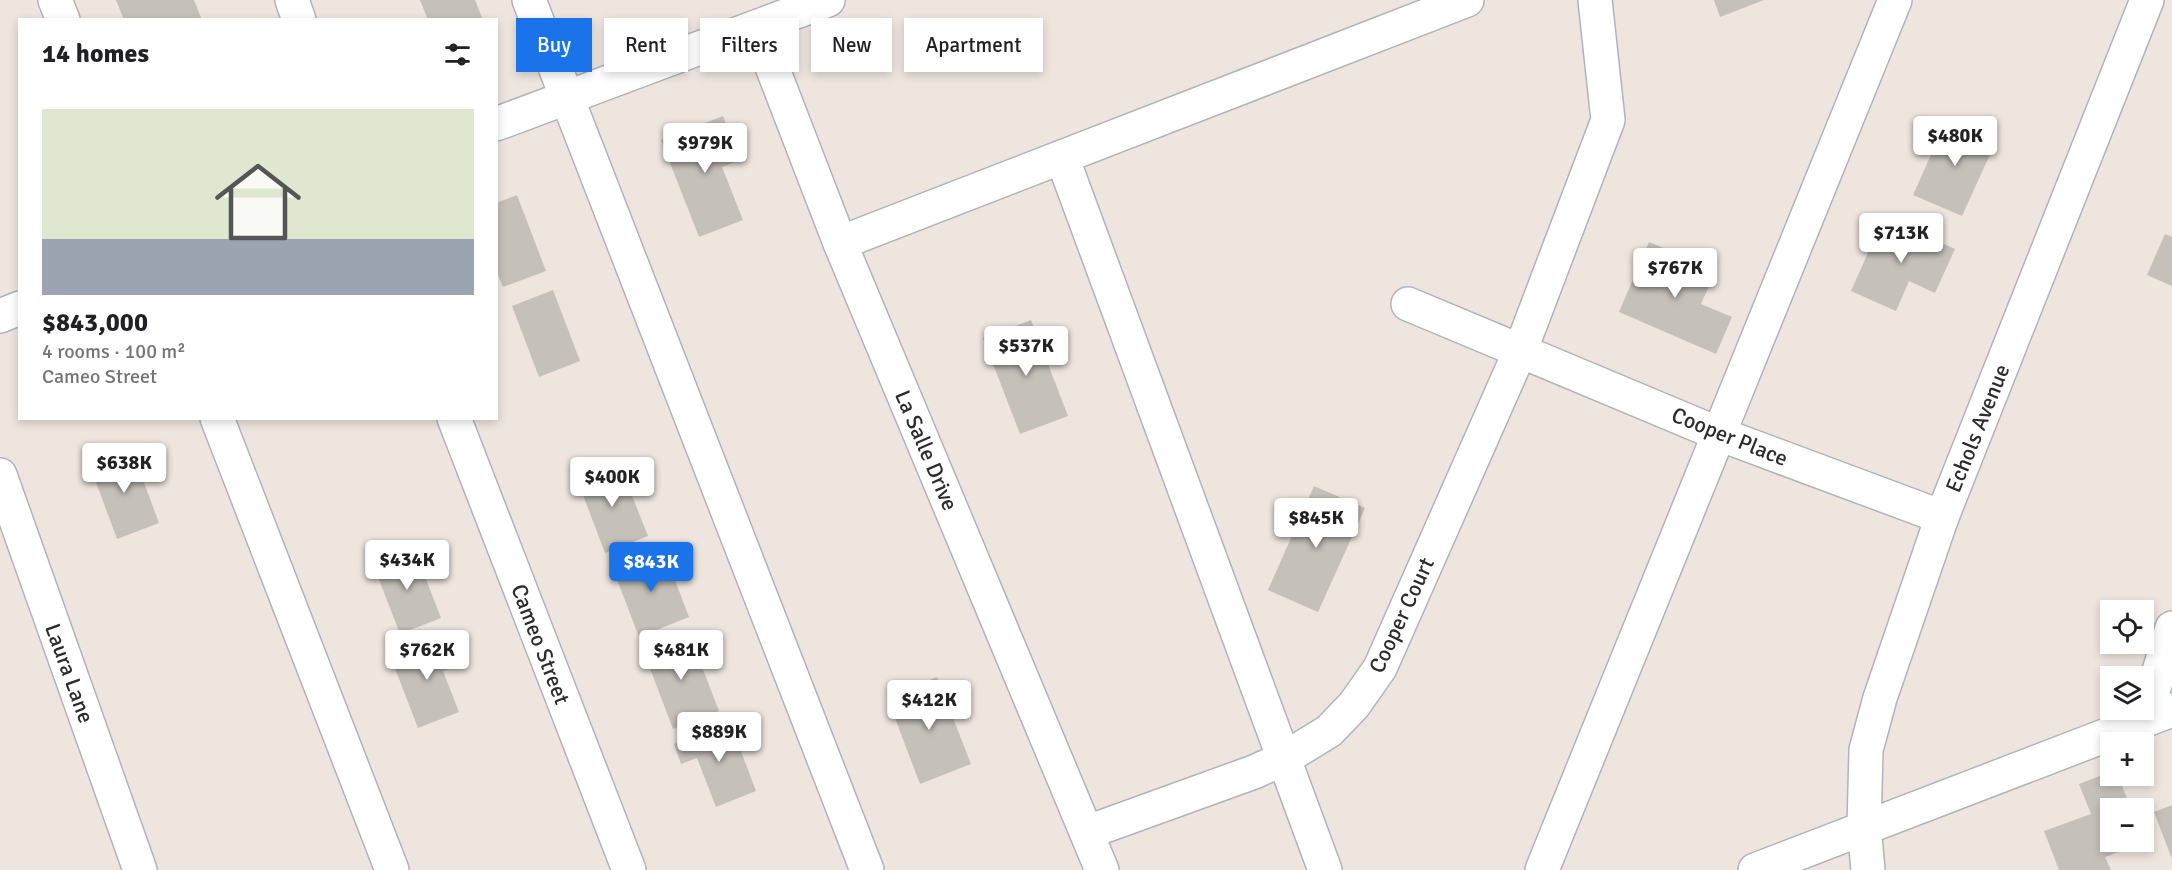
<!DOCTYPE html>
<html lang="en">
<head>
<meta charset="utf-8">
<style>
	:root { --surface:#fff; --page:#f2f2f2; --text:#202124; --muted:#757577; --accent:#1a73e8 }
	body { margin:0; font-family:Signika,sans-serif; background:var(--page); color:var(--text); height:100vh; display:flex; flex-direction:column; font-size:22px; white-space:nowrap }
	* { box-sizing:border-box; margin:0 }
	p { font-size:20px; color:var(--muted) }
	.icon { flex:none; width:33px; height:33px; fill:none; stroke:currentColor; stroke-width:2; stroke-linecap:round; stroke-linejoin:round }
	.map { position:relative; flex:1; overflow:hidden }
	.sheet { position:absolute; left:18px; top:18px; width:480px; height:402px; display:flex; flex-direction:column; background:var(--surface); border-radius:0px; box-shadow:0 3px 9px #0003 }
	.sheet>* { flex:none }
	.banner { position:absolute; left:516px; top:18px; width:570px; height:54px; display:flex; gap:12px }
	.tools { position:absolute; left:2100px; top:600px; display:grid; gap:12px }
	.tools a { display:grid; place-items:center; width:54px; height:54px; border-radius:0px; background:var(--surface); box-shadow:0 3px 9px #0003; font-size:30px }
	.price { position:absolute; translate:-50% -51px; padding:0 14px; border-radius:6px; background:#fff; color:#222; font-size:20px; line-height:39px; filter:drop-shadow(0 2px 3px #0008) }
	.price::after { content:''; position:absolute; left:50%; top:36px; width:18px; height:14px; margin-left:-9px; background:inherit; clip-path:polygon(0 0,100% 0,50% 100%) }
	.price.active { background:var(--accent); color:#fff }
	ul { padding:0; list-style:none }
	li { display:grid; align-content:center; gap:12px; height:318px; padding:0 24px }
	li span { display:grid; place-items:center; height:186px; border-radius:0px; color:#555 }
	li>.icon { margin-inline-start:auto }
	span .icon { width:108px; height:108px; fill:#fffc; stroke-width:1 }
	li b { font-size:26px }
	h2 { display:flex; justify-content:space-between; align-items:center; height:72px; padding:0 24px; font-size:26px }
	.tag { padding:0 21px; border-radius:0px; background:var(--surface); box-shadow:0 3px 9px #0003; font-size:21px; line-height:54px }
	.tag.active { background:var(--accent); color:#fff }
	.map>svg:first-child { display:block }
	.building { fill:#c6c0ba }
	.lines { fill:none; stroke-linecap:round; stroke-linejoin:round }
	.minor-casing { stroke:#afb4bc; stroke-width:36 }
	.minor { stroke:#fff; stroke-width:33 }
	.labels { text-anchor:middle; stroke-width:5; stroke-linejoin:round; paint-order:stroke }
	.street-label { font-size:22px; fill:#2c2c2c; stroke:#fff }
</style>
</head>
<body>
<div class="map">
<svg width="2172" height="870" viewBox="0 0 2172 870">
	<rect width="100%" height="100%" fill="#eee5df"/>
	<g class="building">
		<polygon points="116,0 194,0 202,20 124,20"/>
		<polygon points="420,0 475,0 483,20 428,20"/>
		<polygon points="1714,0 1764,0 1720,17"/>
		<polygon points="723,116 740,160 722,167 743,220 699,237 661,140"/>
		<polygon points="1948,117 1997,139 1962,216 1913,195"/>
		<polygon points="517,195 546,271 503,287 496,270 496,203"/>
		<polygon points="1884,217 1955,249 1935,293 1909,281 1896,311 1851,291"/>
		<polygon points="2165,234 2172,237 2172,286 2147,275"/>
		<polygon points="1649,242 1716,270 1701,304 1732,317 1716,354 1619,312"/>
		<polygon points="553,290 580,361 539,377 512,306"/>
		<polygon points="1031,320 1068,416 1020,434 983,338"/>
		<polygon points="132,450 159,523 117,539 90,466"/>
		<polygon points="619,463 648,536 605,553 577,479"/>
		<polygon points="1314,486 1365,508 1318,612 1268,590"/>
		<polygon points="414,548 441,618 400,634 373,564"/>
		<polygon points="663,549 689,617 639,637 613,569"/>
		<polygon points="689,633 719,711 673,729 643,650"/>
		<polygon points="445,637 456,666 443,671 459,712 418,728 391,658"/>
		<polygon points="937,677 971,764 920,784 887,697"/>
		<polygon points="730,722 756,791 716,807 697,758 681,764 674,744"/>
		<polygon points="2110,772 2110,776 2118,776 2131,808 2110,808 2110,842 2146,842 2105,857 2111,870 2059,870 2044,831 2091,814 2079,784"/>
		<polygon points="2172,805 2172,859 2154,812"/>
	</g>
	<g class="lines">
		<defs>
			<g id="minor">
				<polyline points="55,0 63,20"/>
				<polyline points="292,0 299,20"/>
				<polyline points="529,0 867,870"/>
				<polyline points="757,28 840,243 1102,870"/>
				<polyline points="496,124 828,0"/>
				<polyline points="1062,157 1325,870"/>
				<polyline points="840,243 1467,0"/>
				<polyline points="1408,304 1719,434 1942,517"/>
				<polyline points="0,316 20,308"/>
				<polyline points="217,418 392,870"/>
				<polyline points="454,418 629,870"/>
				<polyline points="0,475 140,870"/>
				<polyline points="2144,721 2172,628"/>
				<polyline points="1088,832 1254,772 1285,758 1329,731 1354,705 1380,668 1521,349 1608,120 1595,0"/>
				<polyline points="1542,870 1895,0"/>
				<polyline points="1755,870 2172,710"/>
				<polyline points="1868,870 1864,827 1866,750 1880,698 1942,517 2147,0"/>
			</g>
		</defs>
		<use href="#minor" class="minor-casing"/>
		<use href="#minor" class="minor"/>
	</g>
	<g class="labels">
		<g class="street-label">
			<text transform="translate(1977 428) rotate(-68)" y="8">Echols Avenue</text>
			<text transform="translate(1730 436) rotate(22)" y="8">Cooper Place</text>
			<text transform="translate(927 450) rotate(67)" y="8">La Salle Drive</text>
			<text transform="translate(1401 615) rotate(-65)" y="8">Cooper Court</text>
			<text transform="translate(541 644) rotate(69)" y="8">Cameo Street</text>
			<text transform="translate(70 673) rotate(70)" y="8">Laura Lane</text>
		</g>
	</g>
</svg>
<div class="tools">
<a><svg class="icon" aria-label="locate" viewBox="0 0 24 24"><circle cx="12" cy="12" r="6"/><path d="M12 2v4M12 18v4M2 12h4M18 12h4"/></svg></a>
<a><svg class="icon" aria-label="layers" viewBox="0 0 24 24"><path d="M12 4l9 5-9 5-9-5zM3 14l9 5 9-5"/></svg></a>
<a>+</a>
<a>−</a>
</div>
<b class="price" style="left:1955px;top:167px">$480K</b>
<b class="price" style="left:705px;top:174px">$979K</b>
<b class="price" style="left:1901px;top:264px">$713K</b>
<b class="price" style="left:1675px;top:299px">$767K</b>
<b class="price" style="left:1026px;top:377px">$537K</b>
<b class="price" style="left:124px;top:494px">$638K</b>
<b class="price" style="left:612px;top:508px">$400K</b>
<b class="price" style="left:1316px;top:549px">$845K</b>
<b class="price" style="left:407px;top:591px">$434K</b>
<b class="price active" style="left:651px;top:593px">$843K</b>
<b class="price" style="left:427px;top:681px">$762K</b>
<b class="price" style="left:681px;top:681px">$481K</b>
<b class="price" style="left:929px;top:731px">$412K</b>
<b class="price" style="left:719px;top:763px">$889K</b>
<div class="banner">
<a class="tag active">Buy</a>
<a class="tag">Rent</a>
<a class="tag">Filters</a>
<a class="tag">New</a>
<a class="tag">Apartment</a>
</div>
<section class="sheet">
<h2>14 homes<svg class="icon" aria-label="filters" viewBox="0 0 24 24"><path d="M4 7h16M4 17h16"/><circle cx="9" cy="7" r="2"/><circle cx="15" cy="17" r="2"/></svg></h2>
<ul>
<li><span style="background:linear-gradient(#dfe7d0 70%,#9aa5b1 0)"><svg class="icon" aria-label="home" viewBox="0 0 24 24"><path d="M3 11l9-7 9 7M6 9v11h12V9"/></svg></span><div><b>$843,000</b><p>4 rooms · 100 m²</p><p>Cameo Street</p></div></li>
</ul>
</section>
</div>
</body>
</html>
